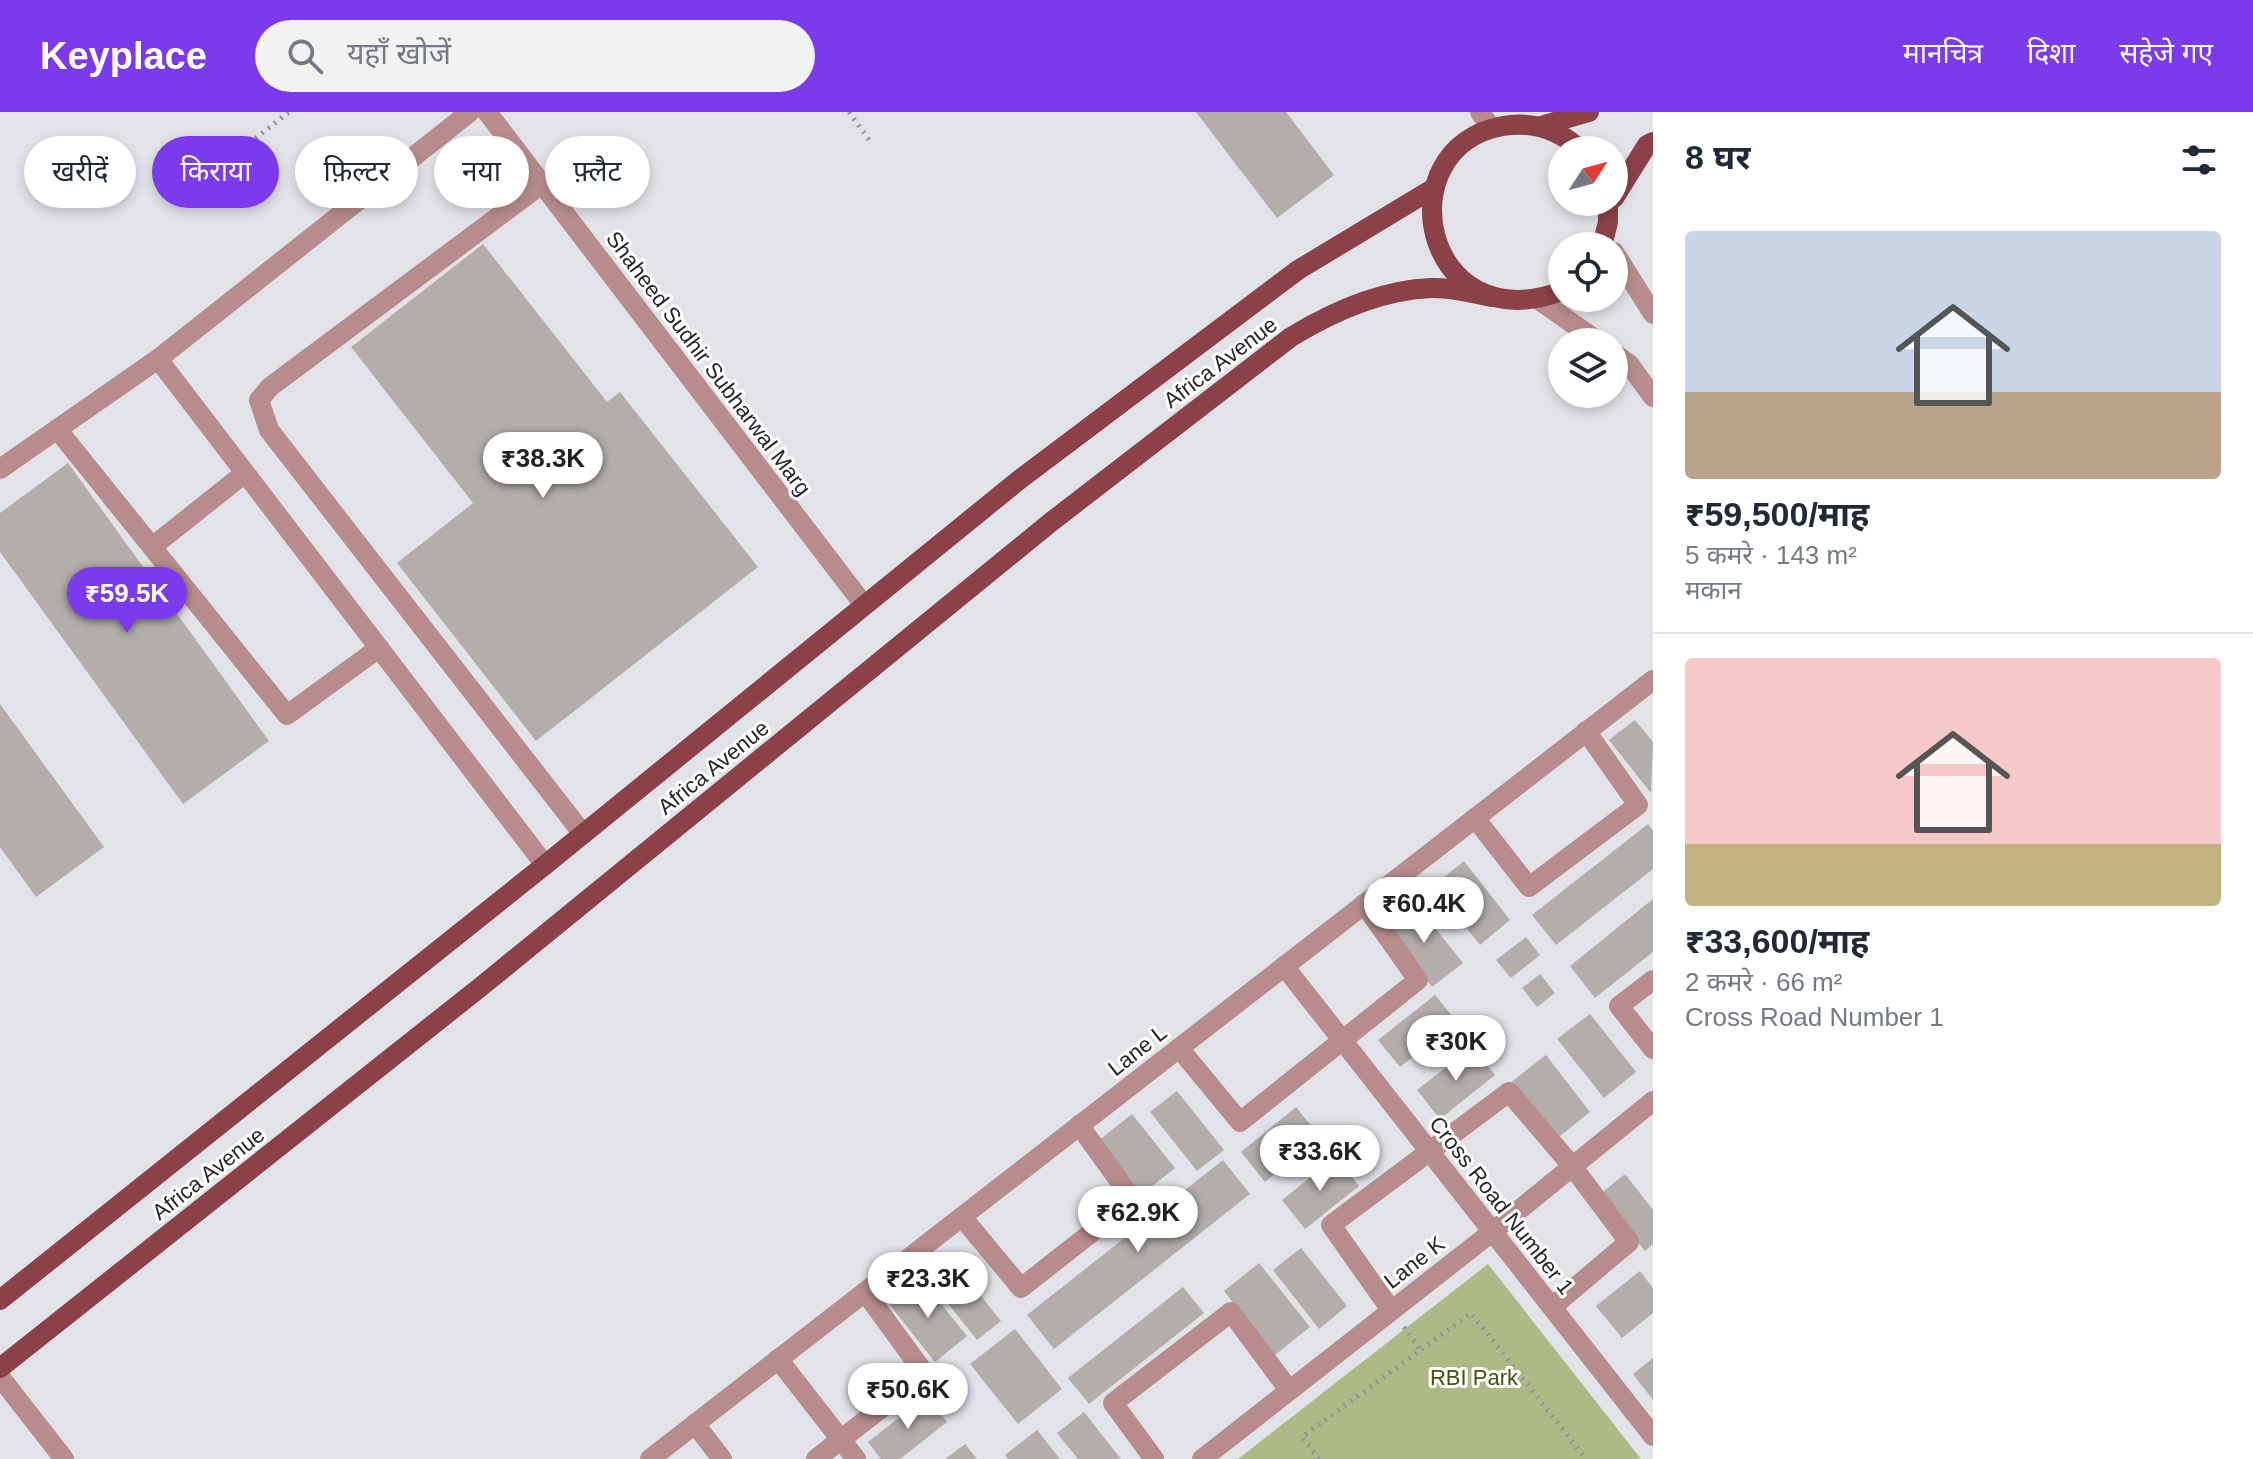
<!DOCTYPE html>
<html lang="hi">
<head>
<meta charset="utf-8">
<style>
	:root { --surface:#fff; --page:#f2f2f3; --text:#1f2937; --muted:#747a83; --line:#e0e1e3; --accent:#7c3aed }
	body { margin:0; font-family:Arial,"Noto Sans Devanagari",sans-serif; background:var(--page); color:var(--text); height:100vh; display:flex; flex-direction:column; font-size:30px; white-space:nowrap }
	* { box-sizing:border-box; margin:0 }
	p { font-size:26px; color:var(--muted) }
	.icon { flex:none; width:44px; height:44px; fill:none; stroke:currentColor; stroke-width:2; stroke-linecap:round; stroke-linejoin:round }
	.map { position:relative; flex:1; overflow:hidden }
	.side { display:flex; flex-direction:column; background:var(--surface); width:600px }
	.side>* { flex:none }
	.hud { position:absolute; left:24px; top:24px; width:760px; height:72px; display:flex; gap:16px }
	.needle { width:52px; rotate:54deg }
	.fabs { position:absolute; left:1548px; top:24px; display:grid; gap:16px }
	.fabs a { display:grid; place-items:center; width:80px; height:80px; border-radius:50%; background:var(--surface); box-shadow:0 4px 12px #0003; font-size:40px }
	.price { position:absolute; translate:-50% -68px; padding:0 18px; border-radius:28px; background:#fff; color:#222; font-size:26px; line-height:52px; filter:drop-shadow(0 2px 4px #0008) }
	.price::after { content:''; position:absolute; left:50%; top:48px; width:24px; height:18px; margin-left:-12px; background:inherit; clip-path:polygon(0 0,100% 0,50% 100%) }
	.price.on { background:var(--accent); color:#fff }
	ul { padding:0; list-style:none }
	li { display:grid; align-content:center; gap:16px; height:424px; padding:0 32px }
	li+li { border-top:2px solid var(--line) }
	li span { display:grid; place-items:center; height:248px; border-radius:8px; color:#555 }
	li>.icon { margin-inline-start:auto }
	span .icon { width:144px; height:144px; fill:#fffc; stroke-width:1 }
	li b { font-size:34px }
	h2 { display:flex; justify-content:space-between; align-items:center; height:96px; padding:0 32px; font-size:34px }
	.pill { padding:0 28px; border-radius:36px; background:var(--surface); box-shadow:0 4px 12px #0003; font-size:28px; line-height:72px }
	.pill.on { background:var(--accent); color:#fff }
	header { display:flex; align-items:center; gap:48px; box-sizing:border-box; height:112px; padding:0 40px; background:var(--accent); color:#fff }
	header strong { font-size:38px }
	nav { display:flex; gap:44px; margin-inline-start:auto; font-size:28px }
	.search { width:560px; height:72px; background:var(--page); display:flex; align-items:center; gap:20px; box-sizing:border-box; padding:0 28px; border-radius:44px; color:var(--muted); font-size:30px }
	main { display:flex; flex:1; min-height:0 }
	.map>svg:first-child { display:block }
	.green { fill:#aeba86 }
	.building { fill:#b3aeaa }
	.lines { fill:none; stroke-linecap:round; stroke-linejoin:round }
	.path { stroke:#929397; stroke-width:5; stroke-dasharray:2 6; stroke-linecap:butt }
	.minor { stroke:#b88c8d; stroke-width:20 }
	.major { stroke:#8b4147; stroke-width:20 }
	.labels { text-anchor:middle; stroke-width:6; stroke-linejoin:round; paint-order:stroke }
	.street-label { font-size:22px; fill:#252527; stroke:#fff }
	.park-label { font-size:22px; fill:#46510e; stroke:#fff }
</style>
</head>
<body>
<header>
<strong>Keyplace</strong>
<div class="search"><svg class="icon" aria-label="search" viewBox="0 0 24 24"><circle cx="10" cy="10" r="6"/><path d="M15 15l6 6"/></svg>यहाँ खोजें</div>
<nav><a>मानचित्र</a><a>दिशा</a><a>सहेजे गए</a></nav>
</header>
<main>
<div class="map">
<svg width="1653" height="1347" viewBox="0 0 1653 1347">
	<rect width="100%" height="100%" fill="#e1e3e9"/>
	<polygon class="green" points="1488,1152 1641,1347 1238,1347"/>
	<g class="building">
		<polygon points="1196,0 1286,0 1334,63 1277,106"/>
		<polygon points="483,132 607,290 620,280 758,455 536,629 397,451 473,391 351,235"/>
		<polygon points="68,351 269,629 183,692 0,440 0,401"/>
		<polygon points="0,592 104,735 36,785 0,735"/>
		<polygon points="1635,608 1653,630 1651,681 1609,628"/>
		<polygon points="1648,712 1653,719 1653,757 1556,833 1532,803"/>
		<polygon points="1464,749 1510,808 1480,833 1433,774"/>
		<polygon points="1653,787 1653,840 1595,886 1570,854"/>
		<polygon points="1415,791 1463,851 1432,875 1385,815"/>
		<polygon points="1526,825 1540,843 1511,866 1496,848"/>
		<polygon points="1540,862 1555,881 1537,895 1522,876"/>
		<polygon points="1435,883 1457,910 1400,955 1378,928"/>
		<polygon points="1590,902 1636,960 1604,986 1557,927"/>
		<polygon points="1472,935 1495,963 1440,1007 1417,978"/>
		<polygon points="1546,943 1590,1000 1555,1028 1510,971"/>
		<polygon points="1177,979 1224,1038 1197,1059 1150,1000"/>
		<polygon points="1296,995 1321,1026 1265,1070 1241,1040"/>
		<polygon points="1132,1002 1175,1056 1141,1083 1098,1029"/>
		<polygon points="1336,1045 1359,1074 1305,1117 1282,1088"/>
		<polygon points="1223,1048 1250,1082 1054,1237 1027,1203"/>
		<polygon points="1625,1062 1653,1098 1653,1132 1645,1139 1600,1082"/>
		<polygon points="1301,1136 1347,1194 1319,1217 1273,1158"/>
		<polygon points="1259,1151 1310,1215 1275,1243 1224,1179"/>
		<polygon points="958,1155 1001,1209 977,1228 934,1174"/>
		<polygon points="1640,1159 1653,1176 1653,1201 1622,1226 1596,1194"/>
		<polygon points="920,1166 967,1224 935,1250 889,1192"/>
		<polygon points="1183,1175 1204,1201 1089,1292 1068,1266"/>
		<polygon points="1015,1217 1062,1277 1018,1312 970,1252"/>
		<polygon points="1653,1246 1653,1288 1633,1262"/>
		<polygon points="927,1284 947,1310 900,1347 881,1347 868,1330"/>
		<polygon points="1084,1300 1121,1347 1078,1347 1057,1321"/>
		<polygon points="1037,1318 1060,1347 1008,1347 1005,1343"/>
		<polygon points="965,1332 977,1347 945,1347"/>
	</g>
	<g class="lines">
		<g class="path">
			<polyline points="849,0 872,32"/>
			<polyline points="224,51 289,0"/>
			<polyline points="1404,1215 1421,1239"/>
			<polyline points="1319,1347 1302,1325 1471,1201 1586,1347"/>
		</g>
		<g class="minor">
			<polyline points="487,0 864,493"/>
			<polyline points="1480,0 1491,16"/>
			<polyline points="542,72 270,275 259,288 269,318 583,722"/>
			<polyline points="1614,140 1653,202"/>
			<polyline points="1539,188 1599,230"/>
			<polyline points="1614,241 1629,252 1653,285"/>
			<polyline points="158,247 545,753"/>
			<polyline points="57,317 152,435 245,361"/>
			<polyline points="0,357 158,247 470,0"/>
			<polyline points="152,435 287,603 379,536"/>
			<polyline points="1475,706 1529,775 1638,693 1586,619"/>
			<polyline points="1284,854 1653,1324"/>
			<polyline points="1653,868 1619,894 1653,937"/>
			<polyline points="1179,936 1240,1010 1418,868 1364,792"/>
			<polyline points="962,1105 1021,1176 1133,1088 1079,1013"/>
			<polyline points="1391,1198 1331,1113 1509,980 1572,1054 1629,1130 1552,1195"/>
			<polyline points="778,1247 856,1347"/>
			<polyline points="0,1265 64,1347"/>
			<polyline points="695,1312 722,1347"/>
			<polyline points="650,1347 1653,568"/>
			<polyline points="816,1347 925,1262 865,1180"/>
			<polyline points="1154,1347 1113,1291 1231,1200 1289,1278"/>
			<polyline points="1202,1347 1492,1120 1653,989"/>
		</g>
		<g class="major">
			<polyline points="1541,14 1589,0"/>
			<polyline points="1614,86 1647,33 1653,30"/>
			<polyline points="1602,134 1608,110 1608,90"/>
			<path d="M1562,179C1422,231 1384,35 1503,14C1533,9 1559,18 1581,38"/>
			<polyline points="0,1188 545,753 1019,368 1298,158 1434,76"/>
			<path d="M0,1256L483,873L1051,410L1291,225C1332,200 1381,178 1431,176C1452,175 1472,181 1492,185"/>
		</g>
	</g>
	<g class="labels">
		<g class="street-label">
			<text transform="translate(1220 250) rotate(-37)" y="8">Africa Avenue</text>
			<text transform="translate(709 251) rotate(53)" y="8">Shaheed Sudhir Subharwal Marg</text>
			<text transform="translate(713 655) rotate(-39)" y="8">Africa Avenue</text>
			<text transform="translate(1137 938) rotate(-38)" y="8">Lane L</text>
			<text transform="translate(208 1061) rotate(-38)" y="8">Africa Avenue</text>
			<text transform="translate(1502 1093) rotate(52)" y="8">Cross Road Number 1</text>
			<text transform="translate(1414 1150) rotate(-38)" y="8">Lane K</text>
		</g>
		<g class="park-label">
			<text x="1474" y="1273">RBI Park</text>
		</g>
	</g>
</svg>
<div class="fabs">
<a><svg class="needle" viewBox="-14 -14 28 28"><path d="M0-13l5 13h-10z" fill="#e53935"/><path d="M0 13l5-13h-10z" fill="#747a83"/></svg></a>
<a><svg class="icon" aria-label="locate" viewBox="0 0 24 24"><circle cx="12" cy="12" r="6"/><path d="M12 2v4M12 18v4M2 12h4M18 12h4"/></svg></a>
<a><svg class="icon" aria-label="layers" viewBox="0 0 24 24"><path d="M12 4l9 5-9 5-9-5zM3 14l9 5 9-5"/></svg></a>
</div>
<b class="price" style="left:543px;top:388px">₹38.3K</b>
<b class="price on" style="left:127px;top:523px">₹59.5K</b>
<b class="price" style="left:1424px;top:833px">₹60.4K</b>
<b class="price" style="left:1456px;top:971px">₹30K</b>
<b class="price" style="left:1320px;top:1081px">₹33.6K</b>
<b class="price" style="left:1138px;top:1142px">₹62.9K</b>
<b class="price" style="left:928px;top:1208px">₹23.3K</b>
<b class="price" style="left:908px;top:1319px">₹50.6K</b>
<div class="hud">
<a class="pill">खरीदें</a>
<a class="pill on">किराया</a>
<a class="pill">फ़िल्टर</a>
<a class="pill">नया</a>
<a class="pill">फ़्लैट</a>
</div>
</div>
<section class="side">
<h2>8 घर<svg class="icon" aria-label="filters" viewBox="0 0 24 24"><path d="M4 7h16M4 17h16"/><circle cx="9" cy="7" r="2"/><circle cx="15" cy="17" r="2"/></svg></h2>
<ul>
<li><span style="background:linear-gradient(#c9d6e8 65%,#b9a48a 0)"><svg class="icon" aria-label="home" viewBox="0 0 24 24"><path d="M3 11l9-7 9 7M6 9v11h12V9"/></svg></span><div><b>₹59,500/माह</b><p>5 कमरे · 143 m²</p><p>मकान</p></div></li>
<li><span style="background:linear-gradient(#f6c9c9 75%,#c2b280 0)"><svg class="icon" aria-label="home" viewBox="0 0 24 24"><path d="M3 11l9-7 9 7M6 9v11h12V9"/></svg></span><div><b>₹33,600/माह</b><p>2 कमरे · 66 m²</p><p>Cross Road Number 1</p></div></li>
</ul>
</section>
</main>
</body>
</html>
